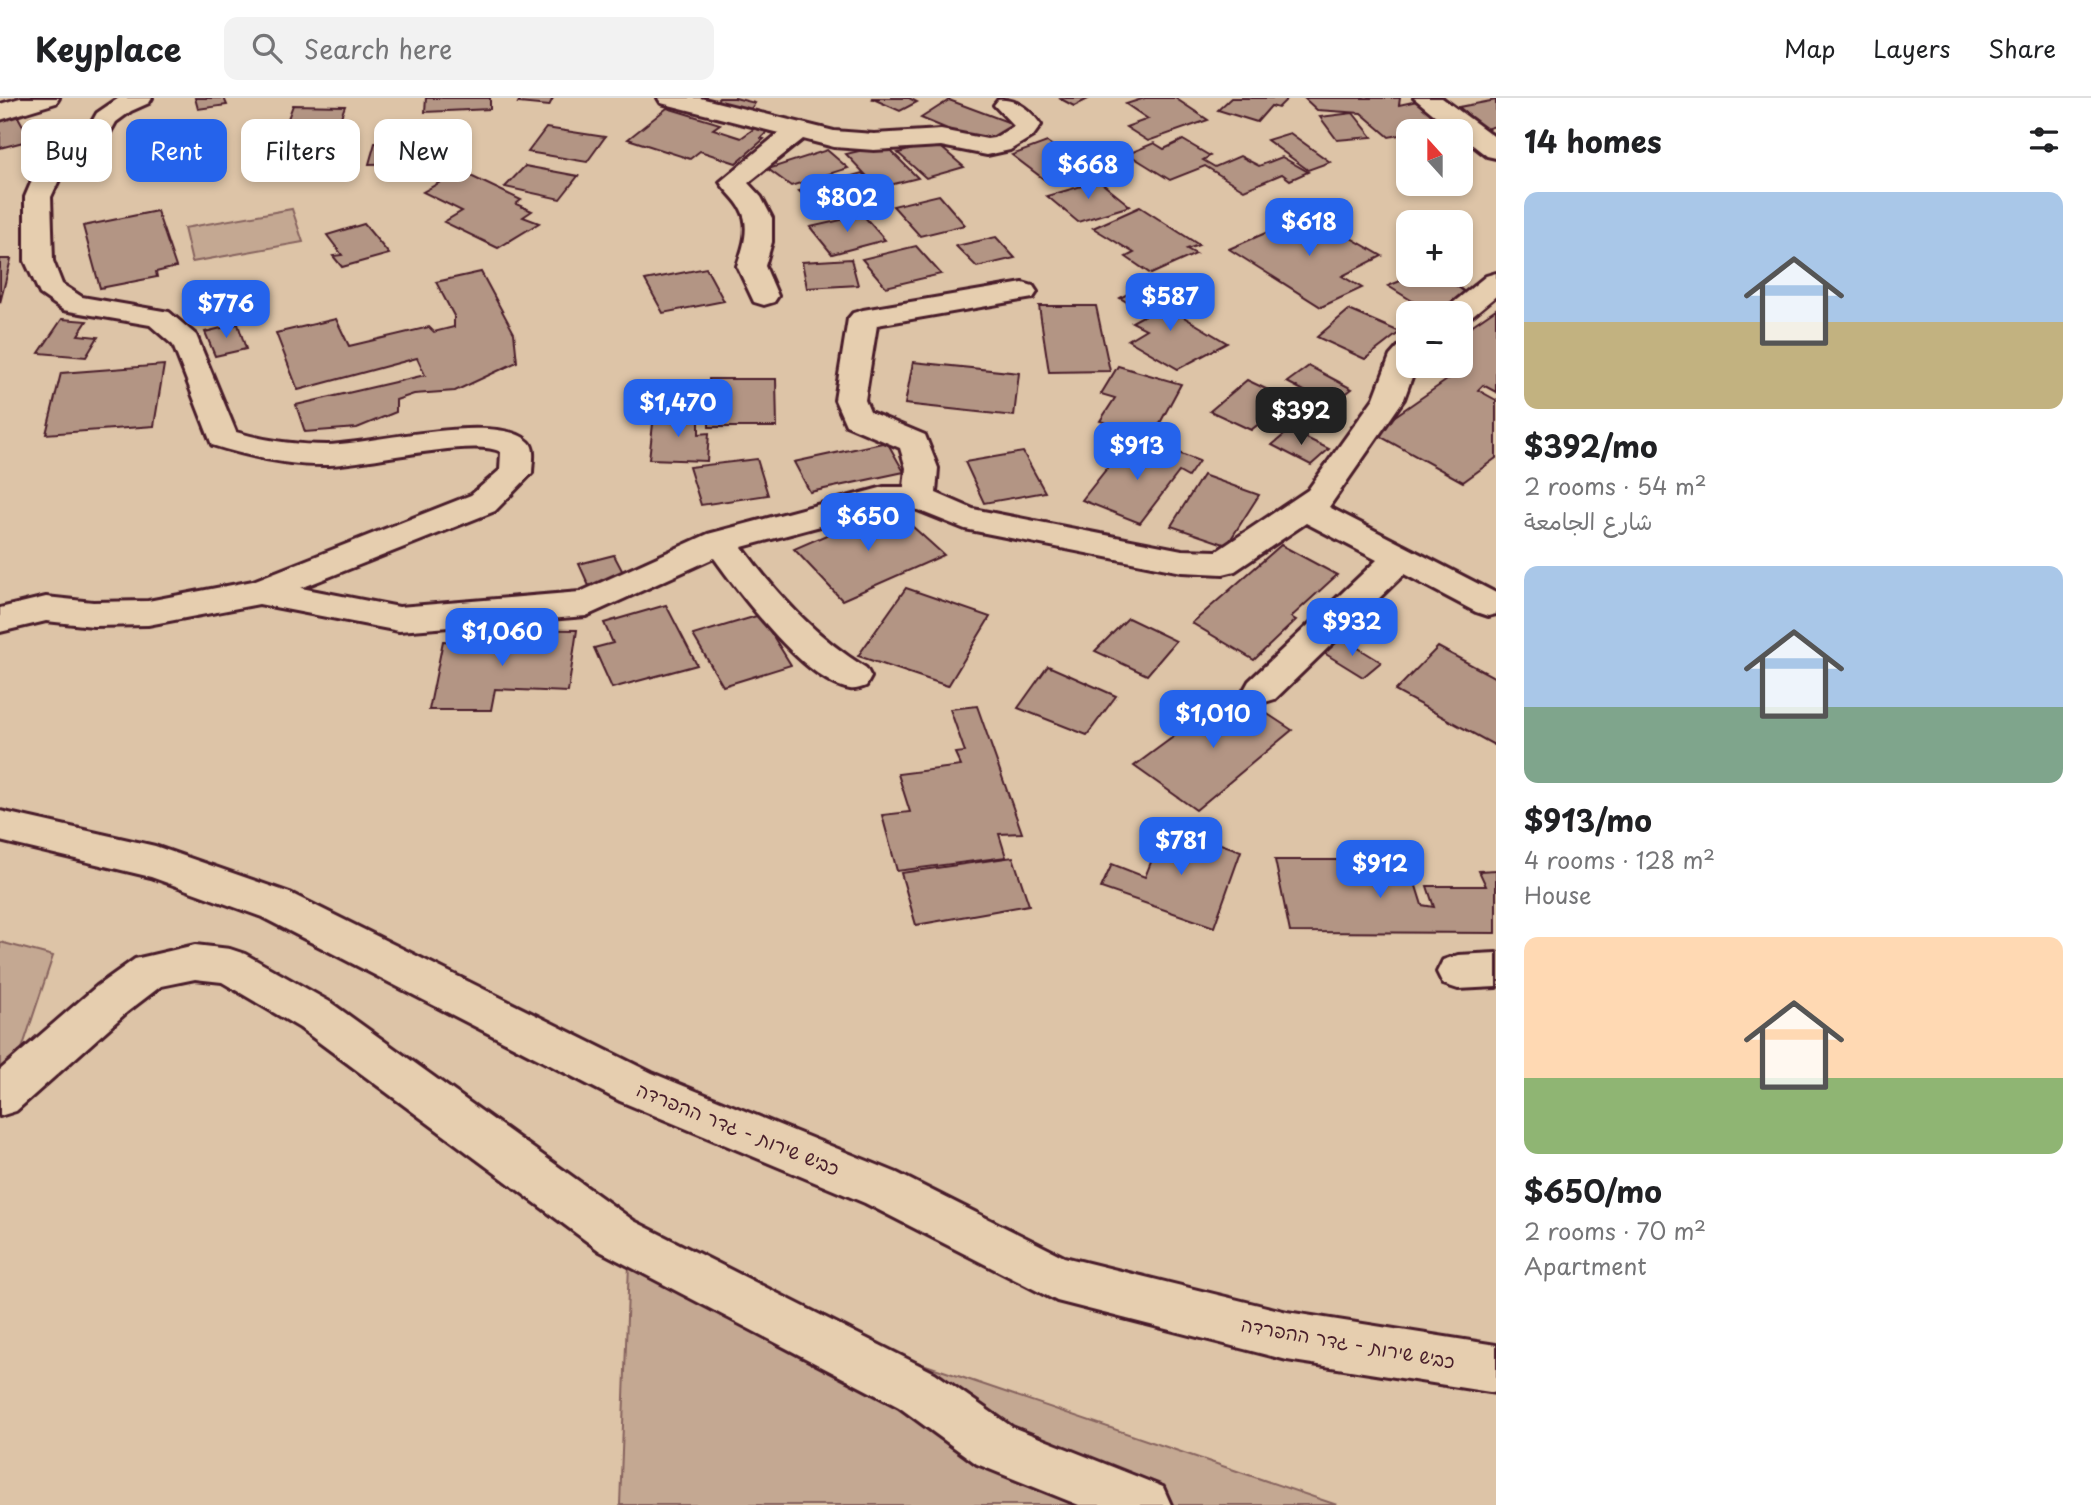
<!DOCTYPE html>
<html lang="en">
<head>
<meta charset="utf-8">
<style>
	:root { --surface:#fff; --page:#f2f2f2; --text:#202124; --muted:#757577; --line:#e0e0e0; --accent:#2563eb }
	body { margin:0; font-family:"Playpen Sans","Playpen Sans Arabic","Playpen Sans Hebrew",sans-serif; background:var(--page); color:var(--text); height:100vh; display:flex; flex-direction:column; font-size:26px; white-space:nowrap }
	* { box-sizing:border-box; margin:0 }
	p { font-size:23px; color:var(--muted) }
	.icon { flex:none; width:38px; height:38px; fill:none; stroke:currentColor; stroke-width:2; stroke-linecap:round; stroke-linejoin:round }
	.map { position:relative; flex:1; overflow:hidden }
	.drawer { display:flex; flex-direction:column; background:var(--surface); width:595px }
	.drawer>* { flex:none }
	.top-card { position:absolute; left:21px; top:21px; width:665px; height:63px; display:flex; gap:14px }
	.needle { width:46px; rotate:339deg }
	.tools { position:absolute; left:1396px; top:21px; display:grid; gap:14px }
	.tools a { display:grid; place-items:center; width:77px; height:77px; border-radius:14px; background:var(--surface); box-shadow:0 4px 10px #0003; font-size:35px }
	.price { position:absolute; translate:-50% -60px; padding:0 16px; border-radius:14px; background:var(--accent); color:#fff; font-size:23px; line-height:46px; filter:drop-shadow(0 2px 4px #0008) }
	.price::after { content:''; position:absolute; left:50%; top:42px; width:21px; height:16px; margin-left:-10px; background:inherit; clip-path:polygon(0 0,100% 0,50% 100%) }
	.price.selected { background:#222; color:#fff }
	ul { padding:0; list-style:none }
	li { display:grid; align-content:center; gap:14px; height:371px; padding:0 28px }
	li span { display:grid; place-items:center; height:217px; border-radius:14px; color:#555 }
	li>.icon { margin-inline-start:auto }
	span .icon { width:126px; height:126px; fill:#fffc; stroke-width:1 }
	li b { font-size:30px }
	h2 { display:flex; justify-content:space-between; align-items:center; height:84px; padding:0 28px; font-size:30px }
	.chip { padding:0 24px; border-radius:14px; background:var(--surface); box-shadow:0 4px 10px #0003; font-size:24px; line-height:63px }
	.chip.selected { background:var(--accent); color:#fff }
	header { display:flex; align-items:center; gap:42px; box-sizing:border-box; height:98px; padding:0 35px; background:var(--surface); border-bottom:2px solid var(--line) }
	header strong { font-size:33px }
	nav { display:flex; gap:38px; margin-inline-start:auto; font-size:24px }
	.search { width:490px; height:63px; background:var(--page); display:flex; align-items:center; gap:18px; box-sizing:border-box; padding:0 24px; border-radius:14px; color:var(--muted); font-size:26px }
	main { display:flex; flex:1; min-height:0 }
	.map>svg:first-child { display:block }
	.green { fill:#c4a892; stroke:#87645e; stroke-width:2 }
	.building { fill:#b39584; stroke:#4a1f2b; stroke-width:2 }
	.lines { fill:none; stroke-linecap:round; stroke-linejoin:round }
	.minor-casing { stroke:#4a1f2b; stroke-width:6 }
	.major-casing { stroke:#4a1f2b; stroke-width:6 }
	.minor { fill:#e6ceaf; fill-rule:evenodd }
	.major { fill:#e6ceaf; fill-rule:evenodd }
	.labels { text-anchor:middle; stroke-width:5; stroke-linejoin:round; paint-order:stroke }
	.street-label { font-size:19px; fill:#4a1f2b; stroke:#e6ceaf }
</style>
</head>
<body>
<header>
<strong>Keyplace</strong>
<div class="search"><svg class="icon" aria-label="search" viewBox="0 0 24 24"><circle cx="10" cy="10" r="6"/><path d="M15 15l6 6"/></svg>Search here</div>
<nav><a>Map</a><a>Layers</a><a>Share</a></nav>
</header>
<main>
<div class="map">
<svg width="1496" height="1407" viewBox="0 0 1496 1407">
	<rect width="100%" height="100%" fill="#ddc4a7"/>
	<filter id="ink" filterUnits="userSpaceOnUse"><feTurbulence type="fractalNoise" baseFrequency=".0143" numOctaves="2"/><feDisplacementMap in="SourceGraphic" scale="14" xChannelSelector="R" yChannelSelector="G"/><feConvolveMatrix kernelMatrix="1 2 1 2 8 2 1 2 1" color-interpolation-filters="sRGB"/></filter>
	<g filter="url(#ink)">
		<g class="green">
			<polygon points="292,111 303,144 192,164 184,130"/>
			<polygon points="0,844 53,858 0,1017"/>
			<polygon points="629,1166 1337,1407 620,1407"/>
		</g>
		<g class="building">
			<polygon points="195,0 224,0 227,7 198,11"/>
			<polygon points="426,0 490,0 490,11 425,14"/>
			<polygon points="521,0 553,0 549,8 518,5"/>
			<polygon points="719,0 735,0 755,5 748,15 712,7"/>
			<polygon points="871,0 909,0 917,4 900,13"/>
			<polygon points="1059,0 1090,0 1074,8"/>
			<polygon points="1145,0 1175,0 1208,22 1148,43 1126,29 1148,21 1126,6"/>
			<polygon points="1231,0 1288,0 1278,10 1271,8 1257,24 1218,12"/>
			<polygon points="1304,0 1400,0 1399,7 1417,3 1447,28 1389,39 1361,15 1317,12"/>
			<polygon points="949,2 1016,27 986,47 921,20"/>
			<polygon points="1496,2 1496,28 1485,31 1459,9"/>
			<polygon points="293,7 345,8 333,40 281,40"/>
			<polygon points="667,10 720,26 713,31 741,40 755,30 767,34 761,40 764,41 736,65 700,53 690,61 628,41"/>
			<polygon points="1353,15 1372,39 1337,42 1320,19"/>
			<polygon points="17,17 31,42 0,50 0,21"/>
			<polygon points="546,30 605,39 587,64 528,54"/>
			<polygon points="1290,35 1330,64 1308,72 1267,42"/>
			<polygon points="1183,42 1210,58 1203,62 1215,69 1240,58 1259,68 1282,59 1308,74 1290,82 1282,76 1244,92 1205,68 1170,82 1128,56 1154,45 1164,51"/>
			<polygon points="1047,44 1087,71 1049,85 1012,57"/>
			<polygon points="375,45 426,45 423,65 369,66"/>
			<polygon points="936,45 964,69 926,80 898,55"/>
			<polygon points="885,47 918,80 878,90 846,56"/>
			<polygon points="827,52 848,70 791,88 768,71"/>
			<polygon points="525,68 578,78 560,101 505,89"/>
			<polygon points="460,73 521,102 516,106 532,113 523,119 539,125 498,150 444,124 462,113 423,94"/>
			<polygon points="862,75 884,96 821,113 799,93"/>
			<polygon points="1099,83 1130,108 1078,124 1047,98"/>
			<polygon points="939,97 965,127 920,138 893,108"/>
			<polygon points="1140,109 1199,147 1187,151 1196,156 1151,176 1126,159 1134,155 1093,130"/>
			<polygon points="157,113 176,169 156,174 157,179 100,190 83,128"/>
			<polygon points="1309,116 1382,158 1342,178 1362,190 1321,209 1229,151"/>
			<polygon points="863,117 885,142 832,156 810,129"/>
			<polygon points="364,126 389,156 342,169 333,158 342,157 327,137"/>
			<polygon points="996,139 1015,160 977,169 956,148"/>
			<polygon points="916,148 941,176 886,189 862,161"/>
			<polygon points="0,161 11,161 0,205"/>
			<polygon points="851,161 858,187 807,190 802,164"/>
			<polygon points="706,170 724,203 663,215 645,182"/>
			<polygon points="481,174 514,235 517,264 455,293 414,296 396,302 396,314 357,330 305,334 296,307 425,277 417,260 298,292 276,235 336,221 349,248 429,229 434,234 454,229 454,218 436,184"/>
			<polygon points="1415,177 1442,177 1466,195 1432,215 1388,188"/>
			<polygon points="1137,191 1227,245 1178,271 1128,242 1146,231 1132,224 1147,216 1120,200"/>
			<polygon points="1039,208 1096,208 1110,273 1049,274"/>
			<polygon points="1496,211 1496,294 1483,287 1478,292 1496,302 1496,360 1463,384 1372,334 1450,280 1426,268 1461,268 1461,235"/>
			<polygon points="1349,212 1400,234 1365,261 1317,239"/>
			<polygon points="62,221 87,223 78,237 98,239 86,259 39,255"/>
			<polygon points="238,226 246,251 215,258 205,234"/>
			<polygon points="913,264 1019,275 1014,318 905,306"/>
			<polygon points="164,267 154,328 46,336 61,275"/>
			<polygon points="1118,268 1181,286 1153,338 1100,323 1115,300 1101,296"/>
			<polygon points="1309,268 1352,291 1331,307 1287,284"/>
			<polygon points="709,281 776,281 777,329 709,329"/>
			<polygon points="1247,282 1304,309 1276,333 1260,325 1251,332 1210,313"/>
			<polygon points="654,317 699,318 699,336 709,335 707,363 649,361"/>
			<polygon points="1290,332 1329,351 1311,367 1272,347"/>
			<polygon points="887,344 904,374 810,394 794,364"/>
			<polygon points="1123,350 1156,364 1166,350 1199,363 1188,379 1179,374 1140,425 1082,402"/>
			<polygon points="1023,354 1045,394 984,405 965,364"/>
			<polygon points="757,361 768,397 701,407 689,369"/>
			<polygon points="1203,377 1259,397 1227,447 1171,428"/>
			<polygon points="891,409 944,457 842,502 794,451"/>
			<polygon points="1281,447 1337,477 1291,519 1296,522 1254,562 1192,525"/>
			<polygon points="614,457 625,478 589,488 579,466"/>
			<polygon points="906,490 990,519 948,588 858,558"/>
			<polygon points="666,507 697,567 612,590 594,550 613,545 604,525"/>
			<polygon points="760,517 791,567 723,588 693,537"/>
			<polygon points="1128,520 1176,543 1147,577 1095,553"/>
			<polygon points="504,531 577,532 568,594 495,591 491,612 429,612 443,543 501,544"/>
			<polygon points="1342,540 1381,564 1363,579 1324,555"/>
			<polygon points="1438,549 1496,580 1496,648 1395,593"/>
			<polygon points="1048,568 1116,598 1087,637 1018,610"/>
			<polygon points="1234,594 1292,632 1196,712 1134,668"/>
			<polygon points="977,608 1022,735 999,736 1006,759 897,773 882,717 910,714 898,676 961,668 955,655 965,654 950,611"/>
			<polygon points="1166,727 1241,753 1214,829 1101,790 1112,766 1145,779"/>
			<polygon points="1013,759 1029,807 916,827 901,775"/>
			<polygon points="1275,762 1370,762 1374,772 1411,772 1422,807 1434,809 1427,788 1486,788 1479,773 1496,772 1496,835 1290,834"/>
		</g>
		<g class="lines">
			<defs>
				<g id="minor">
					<polygon points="20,0 59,0 56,5 0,22 0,6"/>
					<path d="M119,0H152L149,5L131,13L116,24L103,47L59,82L51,99L53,163L62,186L82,199L169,214L196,237L236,334C266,343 296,347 327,347C371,346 498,313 529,344C536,351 532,366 532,375L495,413L301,490L399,509L580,494L708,436L884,389H904L906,370L900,350L846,327L835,302L848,221L853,215L863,212L1023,185L1033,188L1037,194L1033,200L877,227L865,302L870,314L925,337L938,370L936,395L973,411L1182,452L1217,453L1308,392L1374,300L1390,258L1398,249L1409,246V268H1416L1404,301L1329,409L1496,495V516L1488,518L1476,514L1404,476L1275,601L1262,605L1249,601L1244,592L1249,583L1377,462L1306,425L1235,473L1223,476L1182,474L965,431L915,411H884L742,449C777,497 815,538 866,570L871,579L866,588C860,590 855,592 850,591C806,584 740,496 714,460L586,518L399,533L259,506L148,527L93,528L46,523L0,534V510L46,499L93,504L148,503L253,483L471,397L500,372L501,354C475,339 366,366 329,367C289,368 250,359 212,347L173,247L150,227L63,212L40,196L25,163V99L34,78L84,38L97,15Z"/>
					<path d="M658,0H700L834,33L874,36L941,32L987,41L994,40L1014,28L994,7L998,2C1017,0 1031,13 1041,27L1033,38L1010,52L987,57L941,48L874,52L834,49L803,41L748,85L761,99L772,120V144L765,168L778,198L774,204L764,207L754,204L737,168C743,151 751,129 741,111C736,101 726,94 720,84L779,35L661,5Z"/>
					<polygon points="1496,175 1496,198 1468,221 1461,223 1461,215 1444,215 1448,209 1486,178"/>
					<polygon points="0,713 155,748 290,795 652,975 897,1075 1064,1159 1287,1214 1496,1247 1496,1295 1287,1262 1057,1203 865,1105 620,1003 262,819 151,779 0,743"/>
					<polygon points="195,847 230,851 245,856 330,904 634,1123 935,1275 1012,1329 1163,1389 1171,1407 1079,1407 977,1366 899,1309 600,1153 300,930 222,884 195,881 161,888 127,914 16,1013 0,1018 0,972 97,888 135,861"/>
					<polygon points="1496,855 1496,889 1458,891 1443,886 1437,874 1443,862 1458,857"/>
				</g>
				<polygon id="major" points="1414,0 1442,0 1496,40 1496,60 1487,58 1461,38 1461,33 1454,33"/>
			</defs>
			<use href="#minor" class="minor-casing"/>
			<use href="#major" class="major-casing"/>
			<use href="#minor" class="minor"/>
			<use href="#major" class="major"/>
		</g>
	</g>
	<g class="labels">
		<g class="street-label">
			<text transform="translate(738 1031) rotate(22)" y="7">כביש שירות - גדר ההפרדה</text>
			<text transform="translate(1348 1245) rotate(10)" y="7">כביש שירות - גדר ההפרדה</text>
		</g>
	</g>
</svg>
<div class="tools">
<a><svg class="needle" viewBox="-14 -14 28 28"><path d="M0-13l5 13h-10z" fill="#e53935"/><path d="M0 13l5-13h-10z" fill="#757577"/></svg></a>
<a>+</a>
<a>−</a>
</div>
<b class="price" style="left:1088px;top:103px">$668</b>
<b class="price" style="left:847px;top:136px">$802</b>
<b class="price" style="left:1309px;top:160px">$618</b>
<b class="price" style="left:1170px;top:235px">$587</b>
<b class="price" style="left:226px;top:242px">$776</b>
<b class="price" style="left:678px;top:341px">$1,470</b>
<b class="price selected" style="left:1301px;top:349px">$392</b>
<b class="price" style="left:1137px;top:384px">$913</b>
<b class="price" style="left:868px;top:455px">$650</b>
<b class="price" style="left:1352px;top:560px">$932</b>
<b class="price" style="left:502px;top:570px">$1,060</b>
<b class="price" style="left:1213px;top:652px">$1,010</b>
<b class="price" style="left:1181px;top:779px">$781</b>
<b class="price" style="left:1380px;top:802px">$912</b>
<div class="top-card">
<a class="chip">Buy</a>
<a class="chip selected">Rent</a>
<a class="chip">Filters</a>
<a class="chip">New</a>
</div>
</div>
<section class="drawer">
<h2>14 homes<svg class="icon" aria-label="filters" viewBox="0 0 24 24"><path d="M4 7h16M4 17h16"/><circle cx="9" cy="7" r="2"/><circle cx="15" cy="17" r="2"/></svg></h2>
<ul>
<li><span style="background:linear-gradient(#a9c7e8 60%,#c2b280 0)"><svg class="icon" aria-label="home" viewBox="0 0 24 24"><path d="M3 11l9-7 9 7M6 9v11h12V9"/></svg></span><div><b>$392/mo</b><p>2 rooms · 54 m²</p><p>شارع الجامعة</p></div></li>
<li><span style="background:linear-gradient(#a9c7e8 65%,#7fa58c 0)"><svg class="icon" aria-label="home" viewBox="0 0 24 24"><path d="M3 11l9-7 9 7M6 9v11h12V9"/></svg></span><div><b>$913/mo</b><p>4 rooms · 128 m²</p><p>House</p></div></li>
<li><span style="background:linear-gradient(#ffd9b3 65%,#8fb573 0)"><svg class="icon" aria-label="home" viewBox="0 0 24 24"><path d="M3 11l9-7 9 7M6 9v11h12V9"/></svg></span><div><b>$650/mo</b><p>2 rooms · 70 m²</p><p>Apartment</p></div></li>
</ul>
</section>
</main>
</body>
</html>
